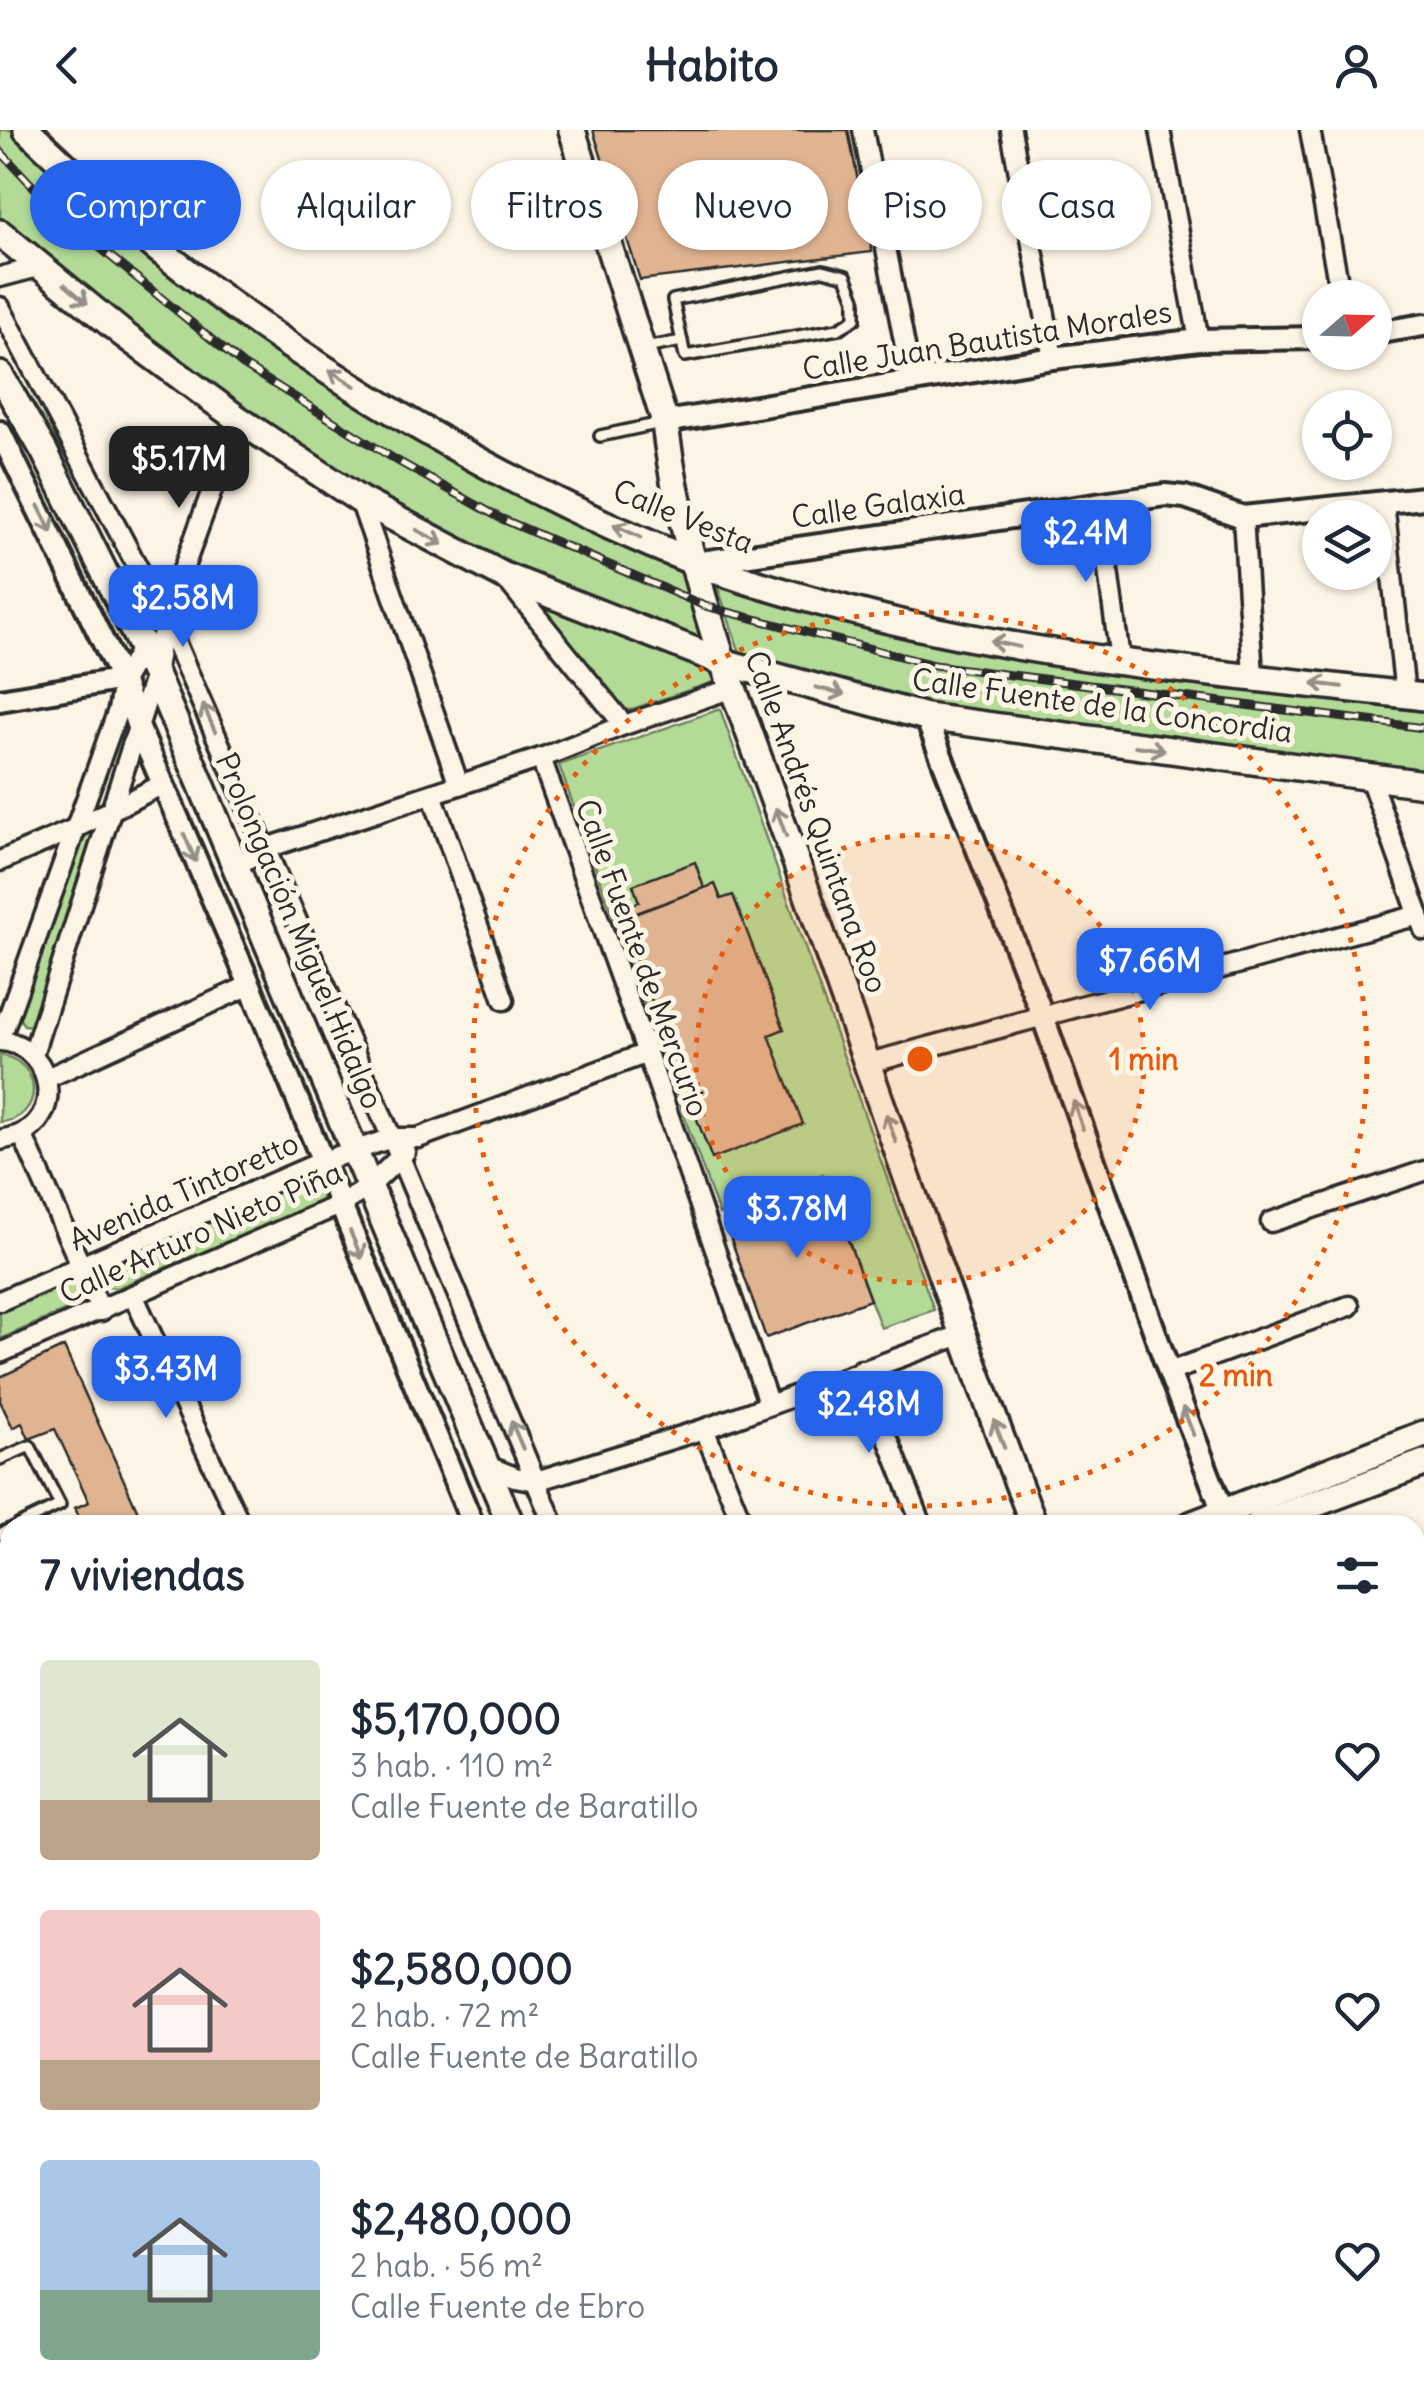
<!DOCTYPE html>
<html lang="es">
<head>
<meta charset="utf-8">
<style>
	:root { --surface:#fff; --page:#f2f2f3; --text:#1f2937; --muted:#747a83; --accent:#2563eb }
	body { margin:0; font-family:Delius,sans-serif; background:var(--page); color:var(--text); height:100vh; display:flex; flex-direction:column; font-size:38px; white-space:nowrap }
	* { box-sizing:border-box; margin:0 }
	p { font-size:32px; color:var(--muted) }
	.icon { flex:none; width:55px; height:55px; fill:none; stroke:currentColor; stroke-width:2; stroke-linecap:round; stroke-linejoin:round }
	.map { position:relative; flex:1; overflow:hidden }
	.side { position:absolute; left:0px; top:1385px; width:1425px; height:892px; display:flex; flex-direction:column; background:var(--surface); border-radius:30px 30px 0 0; box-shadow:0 2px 8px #0004 }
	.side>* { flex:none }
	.guide { position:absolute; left:30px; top:30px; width:1365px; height:90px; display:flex; gap:20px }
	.needle { width:65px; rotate:70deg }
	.controls { position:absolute; left:1302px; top:150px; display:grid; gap:20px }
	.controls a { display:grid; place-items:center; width:90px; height:90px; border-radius:50%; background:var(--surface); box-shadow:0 2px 8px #0004; font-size:50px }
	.price { position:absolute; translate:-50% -85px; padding:0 22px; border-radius:20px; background:var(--accent); color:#fff; font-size:32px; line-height:65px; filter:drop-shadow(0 2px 5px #0008) }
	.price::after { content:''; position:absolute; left:50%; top:60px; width:30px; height:22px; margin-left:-15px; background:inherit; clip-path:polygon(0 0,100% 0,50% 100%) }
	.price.on { background:#222; color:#fff }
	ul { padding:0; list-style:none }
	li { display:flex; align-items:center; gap:30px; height:250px; padding:0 40px }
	li span { display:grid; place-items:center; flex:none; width:280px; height:200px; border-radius:10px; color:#555 }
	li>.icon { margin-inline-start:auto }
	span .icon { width:120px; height:120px; fill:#fffc; stroke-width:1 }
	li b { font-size:42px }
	h2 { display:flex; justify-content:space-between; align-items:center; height:120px; padding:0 40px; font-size:42px }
	.chip { padding:0 35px; border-radius:45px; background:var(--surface); box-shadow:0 2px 8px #0004; font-size:35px; line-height:90px }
	.chip.on { background:var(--accent); color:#fff }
	header { display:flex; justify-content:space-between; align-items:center; height:130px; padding:0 40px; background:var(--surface); font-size:45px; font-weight:700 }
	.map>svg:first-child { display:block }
	.green { fill:#b3db97; stroke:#6f8361; stroke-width:2.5 }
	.building { fill:#e0b491; stroke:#2b2b2b; stroke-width:2.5 }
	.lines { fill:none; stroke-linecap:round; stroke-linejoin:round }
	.service-casing { stroke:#2b2b2b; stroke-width:16 }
	.minor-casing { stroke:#2b2b2b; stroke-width:25 }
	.tertiary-casing { stroke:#2b2b2b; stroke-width:28 }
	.secondary-casing { stroke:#2b2b2b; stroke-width:32 }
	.primary-casing { stroke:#2b2b2b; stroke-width:35 }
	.service { stroke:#fcf5e5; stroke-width:9 }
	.minor { stroke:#fcf5e5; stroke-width:18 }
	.tertiary { stroke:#fcf5e5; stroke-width:20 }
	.secondary { stroke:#fcf5e5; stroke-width:25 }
	.primary { stroke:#fadf96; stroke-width:28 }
	.rail-casing { stroke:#2b2b2b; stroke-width:9 }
	.rail { stroke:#fcf5e5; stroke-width:5; stroke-dasharray:15; stroke-linecap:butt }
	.oneway { stroke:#949088 }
	.ring { fill:none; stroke:#e8590c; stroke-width:5; stroke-dasharray:5 10 }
	.labels { text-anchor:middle; stroke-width:10; stroke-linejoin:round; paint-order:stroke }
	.street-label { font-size:30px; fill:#2b2b2b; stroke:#fcf5e5 }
	.centre { fill:#e8590c; stroke:#fcf5e5; stroke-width:5 }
	.ring-label { font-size:30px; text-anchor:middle; font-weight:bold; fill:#e8590c; stroke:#fcf5e5; stroke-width:10; stroke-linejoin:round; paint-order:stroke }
</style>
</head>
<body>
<header><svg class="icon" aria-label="back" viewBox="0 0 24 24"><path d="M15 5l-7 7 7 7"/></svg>Habito<svg class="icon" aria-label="person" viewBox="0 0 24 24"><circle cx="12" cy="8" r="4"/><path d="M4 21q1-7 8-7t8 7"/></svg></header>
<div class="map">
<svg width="1424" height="2276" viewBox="0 0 1424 2276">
	<rect width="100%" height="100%" fill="#fcf5e5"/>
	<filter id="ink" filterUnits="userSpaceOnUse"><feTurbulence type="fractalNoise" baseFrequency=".01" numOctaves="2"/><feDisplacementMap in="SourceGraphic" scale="20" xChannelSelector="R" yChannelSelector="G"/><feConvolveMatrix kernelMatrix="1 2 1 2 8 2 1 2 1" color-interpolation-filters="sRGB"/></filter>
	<g filter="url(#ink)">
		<g class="green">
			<polygon points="0,0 15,0 243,198 680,432 695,487 703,496 704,511 696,516 577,471 281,315 0,96"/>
			<polygon points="714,446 843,486 1038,533 1149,550 1424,582 1424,647 919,575 742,529"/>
			<polygon points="530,468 716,536 723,549 626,581"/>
			<polygon points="720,579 934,1180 881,1198 823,1044 719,1084 559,635"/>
			<polygon points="98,698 33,896 24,895 19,888 84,702"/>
			<path d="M0,925C44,932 44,989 0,992Z"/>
			<polygon points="311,1045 321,1046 326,1055 321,1072 117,1158 107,1157 101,1148 108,1139"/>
			<polygon points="82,1150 87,1161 83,1173 0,1209 0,1179 68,1152"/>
			<polygon points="10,1885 10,2046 1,2050 10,2072 10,2197 0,2202 0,1890"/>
		</g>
		<g class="building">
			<polygon points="593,0 848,0 872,122 640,150"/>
			<polygon points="695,732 704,758 621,789 621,778 639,772 633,755"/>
			<polygon points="715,754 721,769 733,765 784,899 769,905 803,994 712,1029 621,789"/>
			<polygon points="828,1055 870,1170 766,1208 725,1092"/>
			<polygon points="64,1217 144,1395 82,1395 75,1378 89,1372 55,1299 29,1309 22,1293 13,1298 0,1271 0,1247"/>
		</g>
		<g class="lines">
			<defs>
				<g id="service">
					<polygon points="823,140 846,146 855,169 855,189 838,199 685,226 673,170"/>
					<polyline points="645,218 682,211"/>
					<polyline points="600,306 661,293"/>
					<polyline points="0,1329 30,1316 60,1375 18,1395"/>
					<polyline points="0,1404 10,1399"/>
					<polyline points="0,1905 10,1900"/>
					<polyline points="395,2268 399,2276"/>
				</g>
				<g id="minor">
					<polyline points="863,0 912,252"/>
					<polyline points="1011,0 1053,228"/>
					<polyline points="1160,0 1199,210"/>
					<polyline points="1310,0 1341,168"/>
					<polyline points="0,147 42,136"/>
					<polyline points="0,177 165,489 400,1027 554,1395"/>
					<polyline points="360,370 459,655"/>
					<polyline points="1384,373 1405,564"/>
					<polyline points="1099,374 1120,529"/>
					<polyline points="1243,387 1253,546"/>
					<polyline points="507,450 624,595"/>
					<polyline points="541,628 647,923 769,1275"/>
					<polyline points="1370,648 1424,800"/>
					<polyline points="432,664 504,870"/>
					<polyline points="0,731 74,699 163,654"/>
					<polyline points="237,735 267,718 541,628 624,595 733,558"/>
					<polyline points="0,902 5,896 118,580 123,552 145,510"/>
					<path d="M0,911C47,913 67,979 23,1003C17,1007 7,1008 0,1010"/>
					<polyline points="33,924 155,544 165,489 238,289"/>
					<polyline points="869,933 1419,785"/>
					<polyline points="47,948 250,855"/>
					<polyline points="22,1004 101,1181"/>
					<polyline points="1271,1092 1424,1041"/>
					<polyline points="134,1167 241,1395"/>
					<polyline points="0,1171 323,1031 392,1008 418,1008 647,923"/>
					<polyline points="0,1223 339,1075 369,1057 405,1022"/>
					<polyline points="861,1240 922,1395"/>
					<polyline points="1169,1242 1349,1176"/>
					<polyline points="704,1299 743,1395"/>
					<polyline points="487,1336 515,1347 536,1351 704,1299 961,1205"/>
					<polyline points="1415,1645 1424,1642"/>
					<polyline points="0,2210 10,2206"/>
					<polyline points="0,2246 10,2242"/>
					<polyline points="106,2268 110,2276"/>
					<polyline points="643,2268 647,2276"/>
					<polyline points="1257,2276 1275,2268"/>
				</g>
				<g id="tertiary">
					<polyline points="1375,203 1424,195"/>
					<polyline points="665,292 1053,228 1199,210 1320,208"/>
					<polyline points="0,302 123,552 137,594 250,855 473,1395"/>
					<polyline points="695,433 1165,365 1185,367 1243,387 1424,368"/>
					<polyline points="0,570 112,551 123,552"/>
					<polyline points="926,587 1043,887 1169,1242 1228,1395"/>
					<polyline points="838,2268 842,2276"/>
				</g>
				<g id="secondary">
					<path d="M27,0C71,40 113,83 159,120C316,244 507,358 694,432C745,452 803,468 857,482C1040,530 1236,545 1424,567"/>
					<path d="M572,0L665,292C673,369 699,458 723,532C831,818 924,1110 1034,1395"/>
					<polyline points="0,103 123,204 238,289 360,370 504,446 723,532 926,587 1424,654"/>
					<polyline points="0,245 44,321 155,544 511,1395"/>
					<polyline points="1191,1395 1424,1304"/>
					<polyline points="1258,1395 1424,1333"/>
					<polyline points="1415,1901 1424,1926"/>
					<polyline points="876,2268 880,2276"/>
					<polyline points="1351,2268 1354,2276"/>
				</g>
				<g id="primary">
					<polyline points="0,1507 10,1528"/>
					<polyline points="0,1589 10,1610"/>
					<polyline points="317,2268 321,2276"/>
					<polyline points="355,2268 359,2276"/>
				</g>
			</defs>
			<use href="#service" class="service-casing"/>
			<use href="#minor" class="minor-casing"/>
			<use href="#tertiary" class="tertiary-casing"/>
			<use href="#secondary" class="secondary-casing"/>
			<use href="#primary" class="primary-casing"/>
			<use href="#service" class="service"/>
			<use href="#minor" class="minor"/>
			<use href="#tertiary" class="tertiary"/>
			<use href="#secondary" class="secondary"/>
			<use href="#primary" class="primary"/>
			<defs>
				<polyline id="rail" points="0,21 60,85 243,235 396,330 500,388 705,476 934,535 1424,598"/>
			</defs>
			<use href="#rail" class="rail-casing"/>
			<use href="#rail" class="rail"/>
		</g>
		<defs><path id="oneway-shaft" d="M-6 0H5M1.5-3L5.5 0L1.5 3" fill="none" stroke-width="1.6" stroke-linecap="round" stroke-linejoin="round" transform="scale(2.5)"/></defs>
		<g class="oneway">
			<use href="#oneway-shaft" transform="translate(76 164) rotate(40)"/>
			<use href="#oneway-shaft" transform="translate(342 248) rotate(-148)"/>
			<use href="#oneway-shaft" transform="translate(45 389) rotate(64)"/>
			<use href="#oneway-shaft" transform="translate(627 401) rotate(-155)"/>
			<use href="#oneway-shaft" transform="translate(430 407) rotate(28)"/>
			<use href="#oneway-shaft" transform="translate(1005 514) rotate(-168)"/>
			<use href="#oneway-shaft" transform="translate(1327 555) rotate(-173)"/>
			<use href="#oneway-shaft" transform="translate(830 561) rotate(15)"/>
			<use href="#oneway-shaft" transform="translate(209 588) rotate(-114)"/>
			<use href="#oneway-shaft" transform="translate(1150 618) rotate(8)"/>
			<use href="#oneway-shaft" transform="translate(781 692) rotate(-110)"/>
			<use href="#oneway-shaft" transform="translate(190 718) rotate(67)"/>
			<use href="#oneway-shaft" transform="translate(1078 985) rotate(-109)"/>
			<use href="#oneway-shaft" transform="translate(891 998) rotate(-109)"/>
			<use href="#oneway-shaft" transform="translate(356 1115) rotate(67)"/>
			<use href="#oneway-shaft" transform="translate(1188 1291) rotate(-111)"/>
			<use href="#oneway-shaft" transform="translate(999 1304) rotate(-111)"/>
			<use href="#oneway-shaft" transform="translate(517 1305) rotate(-113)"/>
		</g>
	</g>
	<circle cx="920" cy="929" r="224" fill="#e8590c" fill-opacity=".12"/>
	<g class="ring">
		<circle cx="920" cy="929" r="224"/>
		<circle cx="920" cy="929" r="447"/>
	</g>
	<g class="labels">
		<g class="street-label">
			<text transform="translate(987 211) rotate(-9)" y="10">Calle Juan Bautista Morales</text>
			<text transform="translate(878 376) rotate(-8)" y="10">Calle Galaxia</text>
			<text transform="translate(683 387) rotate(22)" y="10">Calle Vesta</text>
			<text transform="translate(1102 576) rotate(8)" y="10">Calle Fuente de la Concordia</text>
			<text transform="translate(816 692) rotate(70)" y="10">Calle Andrés Quintana Roo</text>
			<text transform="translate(299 801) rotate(67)" y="10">Prolongación Miguel Hidalgo</text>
			<text transform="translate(642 828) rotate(70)" y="10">Calle Fuente de Mercurio</text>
			<text transform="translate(184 1062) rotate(-24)" y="10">Avenida Tintoretto</text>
			<text transform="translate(201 1103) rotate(-24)" y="10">Calle Arturo Nieto Piña</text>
		</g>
	</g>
	<circle cx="920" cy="929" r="15" class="centre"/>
	<g class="ring-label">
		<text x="1144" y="940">1 min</text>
		<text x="1236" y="1256">2 min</text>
	</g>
</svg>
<div class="controls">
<a><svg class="needle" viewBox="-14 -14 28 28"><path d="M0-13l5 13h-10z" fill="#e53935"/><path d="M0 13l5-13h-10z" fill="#747a83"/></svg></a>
<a><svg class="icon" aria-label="locate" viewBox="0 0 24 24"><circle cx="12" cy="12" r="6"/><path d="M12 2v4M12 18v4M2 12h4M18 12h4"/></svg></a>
<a><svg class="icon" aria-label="layers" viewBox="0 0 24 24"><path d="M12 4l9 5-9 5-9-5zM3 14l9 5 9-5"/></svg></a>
</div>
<b class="price on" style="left:179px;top:381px">$5.17M</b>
<b class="price" style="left:1086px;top:455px">$2.4M</b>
<b class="price" style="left:183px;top:520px">$2.58M</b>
<b class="price" style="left:1150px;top:883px">$7.66M</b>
<b class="price" style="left:797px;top:1131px">$3.78M</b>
<b class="price" style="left:166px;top:1291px">$3.43M</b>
<b class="price" style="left:869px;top:1326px">$2.48M</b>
<div class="guide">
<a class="chip on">Comprar</a>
<a class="chip">Alquilar</a>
<a class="chip">Filtros</a>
<a class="chip">Nuevo</a>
<a class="chip">Piso</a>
<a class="chip">Casa</a>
</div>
<section class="side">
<h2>7 viviendas<svg class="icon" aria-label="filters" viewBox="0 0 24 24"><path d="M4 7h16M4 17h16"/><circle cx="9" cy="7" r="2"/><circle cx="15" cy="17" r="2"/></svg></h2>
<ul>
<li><span style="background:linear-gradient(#dfe7d0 70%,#b9a48a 0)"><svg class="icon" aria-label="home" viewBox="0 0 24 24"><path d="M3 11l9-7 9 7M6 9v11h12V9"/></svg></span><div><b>$5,170,000</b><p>3 hab. · 110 m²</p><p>Calle Fuente de Baratillo</p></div><svg class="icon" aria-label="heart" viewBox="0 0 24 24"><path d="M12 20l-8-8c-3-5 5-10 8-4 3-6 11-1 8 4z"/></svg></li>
<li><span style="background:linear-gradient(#f6c9c9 75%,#b9a48a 0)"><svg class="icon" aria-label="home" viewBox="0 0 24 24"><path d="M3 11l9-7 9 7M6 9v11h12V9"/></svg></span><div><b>$2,580,000</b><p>2 hab. · 72 m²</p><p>Calle Fuente de Baratillo</p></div><svg class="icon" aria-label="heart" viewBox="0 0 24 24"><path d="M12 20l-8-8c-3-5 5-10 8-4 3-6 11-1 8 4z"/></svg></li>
<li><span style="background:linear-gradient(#a9c7e8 65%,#7fa58c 0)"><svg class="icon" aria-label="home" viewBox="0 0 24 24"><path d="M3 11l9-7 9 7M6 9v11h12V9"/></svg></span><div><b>$2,480,000</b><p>2 hab. · 56 m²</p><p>Calle Fuente de Ebro</p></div><svg class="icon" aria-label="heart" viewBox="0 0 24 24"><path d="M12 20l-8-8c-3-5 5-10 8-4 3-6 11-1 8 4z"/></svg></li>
</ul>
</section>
</div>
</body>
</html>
